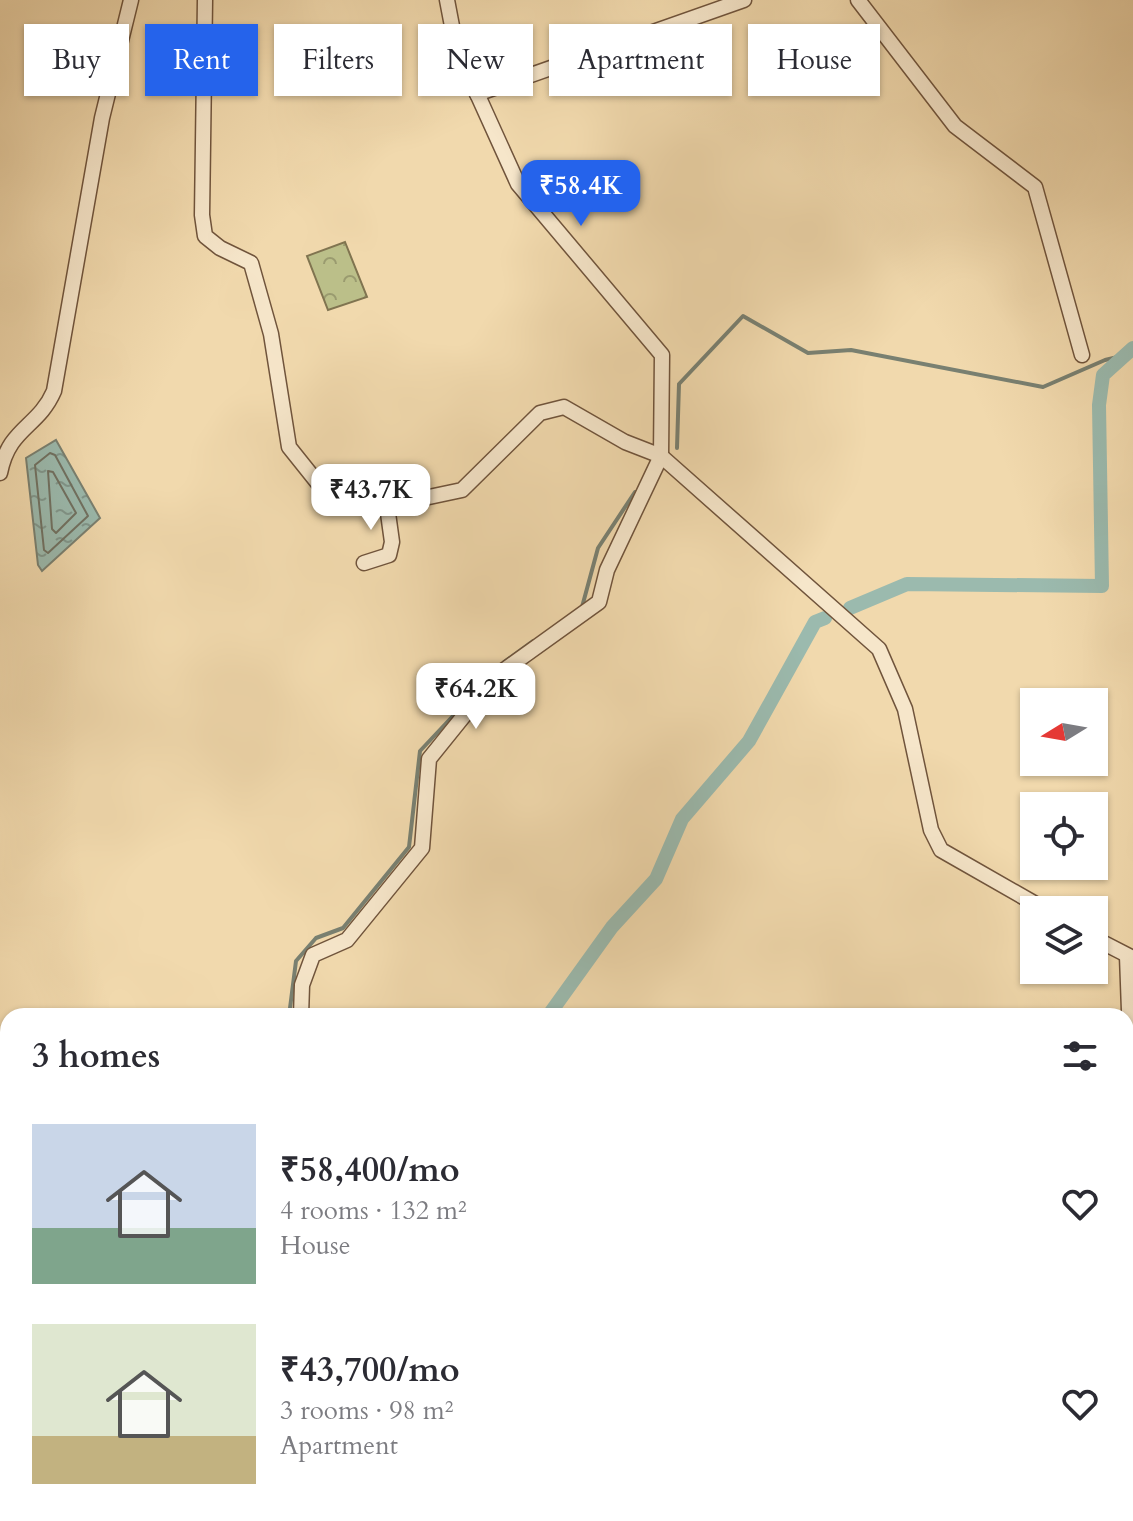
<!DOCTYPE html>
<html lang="en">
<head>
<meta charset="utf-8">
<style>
	:root { --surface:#fff; --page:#f2f2f3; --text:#2b2b33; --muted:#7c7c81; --accent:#2563eb }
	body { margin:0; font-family:Cardo,serif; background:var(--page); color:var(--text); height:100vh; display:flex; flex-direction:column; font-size:30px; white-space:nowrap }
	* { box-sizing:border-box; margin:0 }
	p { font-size:26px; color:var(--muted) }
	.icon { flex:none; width:44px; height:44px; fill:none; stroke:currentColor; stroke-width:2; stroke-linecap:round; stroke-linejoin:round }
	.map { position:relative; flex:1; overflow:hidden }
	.panel { position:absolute; left:0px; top:1008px; width:1134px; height:514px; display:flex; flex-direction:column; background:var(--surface); border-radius:24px 24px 0 0; box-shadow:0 2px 6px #0004 }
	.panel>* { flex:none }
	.guide { position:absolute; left:24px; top:24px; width:1086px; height:72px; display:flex; gap:16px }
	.needle { width:52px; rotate:259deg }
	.buttons { position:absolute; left:1020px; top:688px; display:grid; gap:16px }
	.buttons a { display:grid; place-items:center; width:88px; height:88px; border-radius:0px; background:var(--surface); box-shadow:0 2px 6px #0004; font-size:40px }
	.price { position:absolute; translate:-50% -68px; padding:0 18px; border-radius:16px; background:#fff; color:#222; font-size:26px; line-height:52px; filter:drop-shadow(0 2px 4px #0008) }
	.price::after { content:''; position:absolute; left:50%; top:48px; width:24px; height:18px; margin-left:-12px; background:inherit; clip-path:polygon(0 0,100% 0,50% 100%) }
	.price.selected { background:var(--accent); color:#fff }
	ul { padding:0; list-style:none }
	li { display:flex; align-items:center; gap:24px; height:200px; padding:0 32px }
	li span { display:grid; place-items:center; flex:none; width:224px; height:160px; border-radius:0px; color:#555 }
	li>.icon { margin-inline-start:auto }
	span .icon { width:96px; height:96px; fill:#fffc; stroke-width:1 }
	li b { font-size:34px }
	h2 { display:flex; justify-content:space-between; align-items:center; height:96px; padding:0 32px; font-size:34px }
	.tag { padding:0 28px; border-radius:0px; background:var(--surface); box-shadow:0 2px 6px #0004; font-size:28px; line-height:72px }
	.tag.selected { background:var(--accent); color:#fff }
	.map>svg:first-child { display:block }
	.forest { fill:url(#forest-crowns); stroke:#807450; stroke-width:2 }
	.water { fill:url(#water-ripples); stroke:#798071; stroke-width:2 }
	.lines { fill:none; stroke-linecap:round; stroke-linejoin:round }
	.shore { stroke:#707162; stroke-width:2 }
	.stream { stroke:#798071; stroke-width:4 }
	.canal { stroke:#9bbaae; stroke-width:14 }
	.minor-casing { stroke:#70543c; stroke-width:17 }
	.minor { stroke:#f6e6ca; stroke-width:14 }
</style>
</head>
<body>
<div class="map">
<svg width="1133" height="1521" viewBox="0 0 1133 1521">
	<defs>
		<pattern id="forest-crowns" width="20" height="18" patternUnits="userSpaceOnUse" patternTransform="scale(2)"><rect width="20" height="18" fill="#bbbf89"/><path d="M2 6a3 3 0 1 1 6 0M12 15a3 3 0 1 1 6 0" fill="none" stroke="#9a9b6f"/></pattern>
		<pattern id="water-ripples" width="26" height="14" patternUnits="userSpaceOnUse" patternTransform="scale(2)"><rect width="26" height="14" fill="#9bbaae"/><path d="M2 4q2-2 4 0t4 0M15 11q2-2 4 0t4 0" fill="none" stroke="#80978d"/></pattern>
	</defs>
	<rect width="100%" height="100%" fill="#f1d9ad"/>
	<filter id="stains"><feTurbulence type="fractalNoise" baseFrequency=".0025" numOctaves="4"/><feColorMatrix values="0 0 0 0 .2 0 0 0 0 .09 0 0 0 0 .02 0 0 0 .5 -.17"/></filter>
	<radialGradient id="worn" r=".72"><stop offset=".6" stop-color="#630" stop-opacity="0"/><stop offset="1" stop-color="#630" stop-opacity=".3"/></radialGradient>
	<g class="forest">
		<polygon points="345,242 367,297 328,310 307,256"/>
		<polygon points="0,1104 8,1108 8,1514 159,1514 160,1521 0,1521"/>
	</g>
	<polygon class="water" points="56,440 100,518 42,571 38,565 26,458"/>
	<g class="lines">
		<g class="shore">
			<polygon points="50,453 55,455 88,516 48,553 44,550 35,465"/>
			<polygon points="48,471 53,472 76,513 56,533 52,529"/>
		</g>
		<g class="stream">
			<polyline points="677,448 679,384 743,316 808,353 851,350 1043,387 1105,360 1122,356"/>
			<polyline points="582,607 598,548 635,492"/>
			<polyline points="504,662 533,641"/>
			<polyline points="289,1016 296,961 316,938 343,928 409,847 420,751 468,700"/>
			<polyline points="220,1521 222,1514"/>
		</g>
		<g class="canal">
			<polyline points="850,608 907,584 1102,586 1099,405 1103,375 1133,348"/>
			<polyline points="548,1016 612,927 656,879 682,819 749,741 815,622 825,618"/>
			<polyline points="414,1514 414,1521"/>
		</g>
		<defs>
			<g id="minor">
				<polyline points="205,0 202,215 205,236 220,248 251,263 271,334 289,447 325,492 372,509 462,490 540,413 564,407 625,442 661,456 879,649 905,709 931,830 941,850 1046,910"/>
				<polyline points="858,0 955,126 1035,187 1082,355"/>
				<polyline points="477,94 744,0"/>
				<path d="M0,473C9,427 38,428 54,391L102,118L131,0"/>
				<polyline points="364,563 389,555 392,542 387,506"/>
				<polyline points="1094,938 1133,958"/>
				<polyline points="1127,956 1133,1120"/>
				<polyline points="301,1016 302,985 313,955 347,940 422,848 429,759 496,676 599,602 607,570 661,456 662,355 518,184 456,47 447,0"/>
				<polyline points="1126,1206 1133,1207"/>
				<polyline points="1126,1444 1133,1446"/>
				<polyline points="237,1521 238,1514"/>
				<polyline points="611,1521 614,1514"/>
				<polyline points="849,1521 851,1514"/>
			</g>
		</defs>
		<use href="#minor" class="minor-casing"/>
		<use href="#minor" class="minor"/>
	</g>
	<rect width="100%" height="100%" filter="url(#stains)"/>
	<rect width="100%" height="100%" fill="url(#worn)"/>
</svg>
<div class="buttons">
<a><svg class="needle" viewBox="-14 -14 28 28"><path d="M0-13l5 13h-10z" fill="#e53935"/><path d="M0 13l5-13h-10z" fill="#7c7c81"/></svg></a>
<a><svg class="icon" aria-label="locate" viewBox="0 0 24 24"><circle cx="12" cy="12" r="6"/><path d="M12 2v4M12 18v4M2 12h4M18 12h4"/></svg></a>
<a><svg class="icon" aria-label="layers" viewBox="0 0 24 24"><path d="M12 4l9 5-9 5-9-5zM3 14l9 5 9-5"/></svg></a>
</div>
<b class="price selected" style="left:581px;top:228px">₹58.4K</b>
<b class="price" style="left:371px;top:532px">₹43.7K</b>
<b class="price" style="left:476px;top:731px">₹64.2K</b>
<div class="guide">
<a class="tag">Buy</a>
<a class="tag selected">Rent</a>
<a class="tag">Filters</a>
<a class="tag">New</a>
<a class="tag">Apartment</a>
<a class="tag">House</a>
</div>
<section class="panel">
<h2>3 homes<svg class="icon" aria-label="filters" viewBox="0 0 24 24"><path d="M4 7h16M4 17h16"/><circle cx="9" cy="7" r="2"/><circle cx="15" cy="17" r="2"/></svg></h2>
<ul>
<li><span style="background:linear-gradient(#c9d6e8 65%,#7fa58c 0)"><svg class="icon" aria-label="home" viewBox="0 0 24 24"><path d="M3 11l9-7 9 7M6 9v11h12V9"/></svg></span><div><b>₹58,400/mo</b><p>4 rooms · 132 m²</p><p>House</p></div><svg class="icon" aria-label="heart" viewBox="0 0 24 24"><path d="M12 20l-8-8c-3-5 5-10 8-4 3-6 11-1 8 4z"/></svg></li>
<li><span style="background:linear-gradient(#dfe7d0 70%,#c2b280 0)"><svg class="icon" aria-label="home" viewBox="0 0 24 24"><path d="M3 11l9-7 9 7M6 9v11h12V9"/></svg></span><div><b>₹43,700/mo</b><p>3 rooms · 98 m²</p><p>Apartment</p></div><svg class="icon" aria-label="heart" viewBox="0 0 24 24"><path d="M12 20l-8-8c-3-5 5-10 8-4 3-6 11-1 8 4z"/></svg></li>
</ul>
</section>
</div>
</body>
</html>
